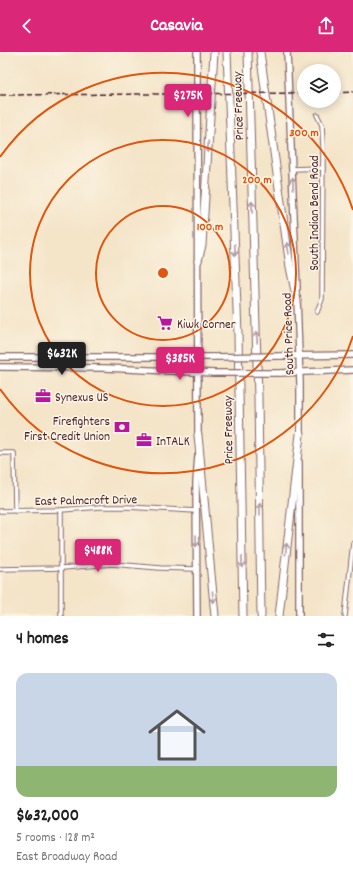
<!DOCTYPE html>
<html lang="en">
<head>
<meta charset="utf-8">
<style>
	:root { --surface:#fff; --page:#f6f6f6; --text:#222; --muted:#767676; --accent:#db2777 }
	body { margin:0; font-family:Dekko,sans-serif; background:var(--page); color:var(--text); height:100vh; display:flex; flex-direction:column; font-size:15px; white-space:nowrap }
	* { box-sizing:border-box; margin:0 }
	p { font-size:13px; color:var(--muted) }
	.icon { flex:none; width:22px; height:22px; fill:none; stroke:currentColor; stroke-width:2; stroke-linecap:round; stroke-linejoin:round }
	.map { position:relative; height:564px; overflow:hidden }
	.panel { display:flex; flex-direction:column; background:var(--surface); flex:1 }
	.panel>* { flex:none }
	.fabs { position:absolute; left:297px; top:12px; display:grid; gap:8px }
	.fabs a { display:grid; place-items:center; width:44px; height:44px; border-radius:50%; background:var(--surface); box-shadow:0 2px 10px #0003; font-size:20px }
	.price { position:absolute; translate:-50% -34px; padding:0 9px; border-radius:4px; background:var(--accent); color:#fff; font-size:13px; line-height:26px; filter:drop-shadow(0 1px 2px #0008) }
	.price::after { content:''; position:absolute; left:50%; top:24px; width:12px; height:9px; margin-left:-6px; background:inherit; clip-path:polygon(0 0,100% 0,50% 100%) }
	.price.current { background:#222; color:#fff }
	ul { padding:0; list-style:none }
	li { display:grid; align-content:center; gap:8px; height:212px; padding:0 16px }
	li span { display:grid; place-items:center; height:124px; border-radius:12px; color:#555 }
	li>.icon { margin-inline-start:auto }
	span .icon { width:72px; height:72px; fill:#fffc; stroke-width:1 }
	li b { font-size:17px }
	h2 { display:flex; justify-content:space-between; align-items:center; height:48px; padding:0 16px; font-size:17px }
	header { display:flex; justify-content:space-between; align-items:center; height:52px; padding:0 16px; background:var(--accent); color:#fff; font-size:18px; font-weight:700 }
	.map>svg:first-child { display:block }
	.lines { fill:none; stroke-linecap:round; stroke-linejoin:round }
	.minor-casing { stroke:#866462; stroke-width:5.5 }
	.secondary-casing { stroke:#866462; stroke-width:8 }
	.motorway-casing { stroke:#866462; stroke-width:9 }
	.minor { stroke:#fff; stroke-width:3.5 }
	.secondary { stroke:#fff; stroke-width:5.5 }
	.motorway { stroke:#fff; stroke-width:7 }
	.rail { stroke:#4a1f2b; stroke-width:1.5; stroke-dasharray:6 3; stroke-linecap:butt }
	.secondary-bridge-casing { stroke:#866462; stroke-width:8; stroke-linecap:butt }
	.secondary-bridge { stroke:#fff; stroke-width:5.5 }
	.oneway { stroke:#ae9aa0 }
	.ring { fill:none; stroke:#e0560e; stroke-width:2 }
	.labels { text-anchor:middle; stroke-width:3; stroke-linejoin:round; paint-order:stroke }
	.street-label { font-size:13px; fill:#4a1f2b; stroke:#fcf5e5 }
	.poi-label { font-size:13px; fill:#4a1f2b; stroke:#fcf5e5; text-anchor:start }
	.centre { fill:#e0560e; stroke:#fcf5e5; stroke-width:2 }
	.ring-label { font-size:12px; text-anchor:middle; font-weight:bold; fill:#e0560e; stroke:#fcf5e5; stroke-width:3; stroke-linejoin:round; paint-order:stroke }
</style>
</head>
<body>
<header><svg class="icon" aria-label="back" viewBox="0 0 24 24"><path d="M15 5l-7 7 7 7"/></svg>Casavia<svg class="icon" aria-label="share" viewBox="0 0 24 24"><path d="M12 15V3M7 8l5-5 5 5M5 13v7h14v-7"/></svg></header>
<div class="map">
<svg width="353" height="564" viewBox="0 0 353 564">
	<rect width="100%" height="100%" fill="#fcf5e5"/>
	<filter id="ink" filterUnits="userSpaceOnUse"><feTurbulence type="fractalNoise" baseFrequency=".025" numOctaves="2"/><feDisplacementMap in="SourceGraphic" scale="8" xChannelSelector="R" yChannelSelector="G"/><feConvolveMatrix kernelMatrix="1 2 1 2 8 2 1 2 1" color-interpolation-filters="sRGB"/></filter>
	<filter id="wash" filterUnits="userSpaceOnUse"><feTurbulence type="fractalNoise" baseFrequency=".012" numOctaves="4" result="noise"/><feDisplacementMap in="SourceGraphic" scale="16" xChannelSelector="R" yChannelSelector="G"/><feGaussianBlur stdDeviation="0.9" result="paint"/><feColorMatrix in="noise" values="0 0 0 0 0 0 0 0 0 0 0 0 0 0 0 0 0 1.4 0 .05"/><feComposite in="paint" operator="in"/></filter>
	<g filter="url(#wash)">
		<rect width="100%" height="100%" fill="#f4e4c8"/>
	</g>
	<g filter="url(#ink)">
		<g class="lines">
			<defs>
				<g id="minor">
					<polyline points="317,63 322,73 323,94 322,247 317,260"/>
					<polyline points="292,117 323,116"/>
					<polyline points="0,401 14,401 15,459"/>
					<polyline points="61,458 61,564"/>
					<polyline points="0,459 61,458 100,455 128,455 196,459"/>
					<polyline points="0,517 62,516 112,512 160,516 196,517"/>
					<polyline points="345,564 353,491"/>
				</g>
				<g id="secondary">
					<polyline points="197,0 198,386"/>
					<polyline points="287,0 297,236"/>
					<polyline points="297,246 300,331 300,386"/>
					<polyline points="280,304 353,303"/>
					<polyline points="0,305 214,305"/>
					<polyline points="0,315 105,316 214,321"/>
					<polyline points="280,321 353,318"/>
					<polyline points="197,564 196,430 198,404"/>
					<polyline points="299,564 299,410"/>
				</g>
				<g id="motorway">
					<polyline points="227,0 238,282 243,564"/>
					<polyline points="248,0 258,345 261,564"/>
					<polyline points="260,0 290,215 297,249"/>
					<polyline points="198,209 202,193 214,0"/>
					<polyline points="198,383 215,564"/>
					<polyline points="279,564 300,382"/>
				</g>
			</defs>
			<use href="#minor" class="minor-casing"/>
			<use href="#secondary" class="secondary-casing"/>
			<use href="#motorway" class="motorway-casing"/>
			<use href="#minor" class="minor"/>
			<use href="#secondary" class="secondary"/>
			<use href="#motorway" class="motorway"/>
			<g class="rail">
				<polyline points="334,41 353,40"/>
				<polyline points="0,43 304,41"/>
			</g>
			<defs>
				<g id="secondary-bridge">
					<polyline points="214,305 280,304"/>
					<polyline points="214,321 280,321"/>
				</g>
			</defs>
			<use href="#secondary-bridge" class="secondary-bridge-casing"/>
			<use href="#secondary-bridge" class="secondary-bridge"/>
		</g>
		<defs><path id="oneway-shaft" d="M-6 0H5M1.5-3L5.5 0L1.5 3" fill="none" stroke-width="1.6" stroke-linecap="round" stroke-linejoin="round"/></defs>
		<g class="oneway">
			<use href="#oneway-shaft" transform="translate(208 95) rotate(93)"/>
			<use href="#oneway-shaft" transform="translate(293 131) rotate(-92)"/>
			<use href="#oneway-shaft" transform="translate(252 155) rotate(-92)"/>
			<use href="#oneway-shaft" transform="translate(288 196) rotate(-98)"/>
			<use href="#oneway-shaft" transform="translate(235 198) rotate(88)"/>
			<use href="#oneway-shaft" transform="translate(257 285) rotate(-92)"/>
			<use href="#oneway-shaft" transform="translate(260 457) rotate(-91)"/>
			<use href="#oneway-shaft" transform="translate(196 489) rotate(90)"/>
			<use href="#oneway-shaft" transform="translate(286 497) rotate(-84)"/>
			<use href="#oneway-shaft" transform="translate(242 510) rotate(89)"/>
			<use href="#oneway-shaft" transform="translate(213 545) rotate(84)"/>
		</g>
	</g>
	<g class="ring">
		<circle cx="163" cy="221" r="67"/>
		<circle cx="163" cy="221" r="133"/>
		<path d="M353 284A200 200 0 0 1 0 337M0 105A200 200 0 0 1 353 158"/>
	</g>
	<defs>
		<symbol id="supermarket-bare" viewBox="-9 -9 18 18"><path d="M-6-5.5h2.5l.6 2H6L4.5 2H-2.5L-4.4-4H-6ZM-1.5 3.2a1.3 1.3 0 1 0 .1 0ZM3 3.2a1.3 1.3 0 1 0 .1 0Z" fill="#b5179e" stroke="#fcf5e5" stroke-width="2.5" paint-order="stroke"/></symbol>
		<symbol id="office-bare" viewBox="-9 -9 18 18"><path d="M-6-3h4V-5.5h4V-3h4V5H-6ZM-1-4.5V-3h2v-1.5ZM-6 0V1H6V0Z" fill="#b5179e" stroke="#fcf5e5" stroke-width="2.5" paint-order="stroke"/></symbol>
		<symbol id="bank-bare" viewBox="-9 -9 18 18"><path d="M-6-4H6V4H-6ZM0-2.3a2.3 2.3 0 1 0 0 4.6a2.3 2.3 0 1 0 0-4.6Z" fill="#b5179e" stroke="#fcf5e5" stroke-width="2.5" paint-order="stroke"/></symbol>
	</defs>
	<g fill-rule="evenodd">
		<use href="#supermarket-bare" x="154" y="260" width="22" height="22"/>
		<use href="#office-bare" x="32" y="333" width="22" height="22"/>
		<use href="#bank-bare" x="111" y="364" width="22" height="22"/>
		<use href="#office-bare" x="133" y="377" width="22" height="22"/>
	</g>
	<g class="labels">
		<g class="street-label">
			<text transform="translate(237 54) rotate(-92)" y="5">Price Freeway</text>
			<text transform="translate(313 161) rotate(-90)" y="5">South Indian Bend Road</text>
			<text transform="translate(287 282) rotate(-92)" y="5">South Price Road</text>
			<text transform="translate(227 378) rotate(-91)" y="5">Price Freeway</text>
			<text transform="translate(86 447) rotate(-1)" y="5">East Palmcroft Drive</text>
		</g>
		<g class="poi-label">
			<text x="177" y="276">Kiwk Corner</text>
			<text x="55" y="349">Synexus US</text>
			<text x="110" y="373" text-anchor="end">Firefighters<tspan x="110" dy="15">First Credit Union</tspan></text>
			<text x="156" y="393">InTALK</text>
		</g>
	</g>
	<circle cx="163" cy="221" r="6" class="centre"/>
	<g class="ring-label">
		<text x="304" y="84">300 m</text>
		<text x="257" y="131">200 m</text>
		<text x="210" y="178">100 m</text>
	</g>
</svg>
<div class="fabs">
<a><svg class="icon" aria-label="layers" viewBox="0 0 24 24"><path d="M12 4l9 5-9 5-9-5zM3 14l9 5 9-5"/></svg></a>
</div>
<b class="price" style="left:188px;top:66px">$275K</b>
<b class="price current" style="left:62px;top:324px">$632K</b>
<b class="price" style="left:180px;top:329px">$385K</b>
<b class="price" style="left:98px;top:521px">$488K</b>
</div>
<section class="panel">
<h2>4 homes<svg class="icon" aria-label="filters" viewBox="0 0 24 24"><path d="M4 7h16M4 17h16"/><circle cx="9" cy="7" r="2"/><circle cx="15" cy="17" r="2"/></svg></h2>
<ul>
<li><span style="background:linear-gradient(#c9d6e8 75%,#8fb573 0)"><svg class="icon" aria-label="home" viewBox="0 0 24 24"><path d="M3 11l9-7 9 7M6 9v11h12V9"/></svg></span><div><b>$632,000</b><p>5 rooms · 128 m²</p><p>East Broadway Road</p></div></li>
</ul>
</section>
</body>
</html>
